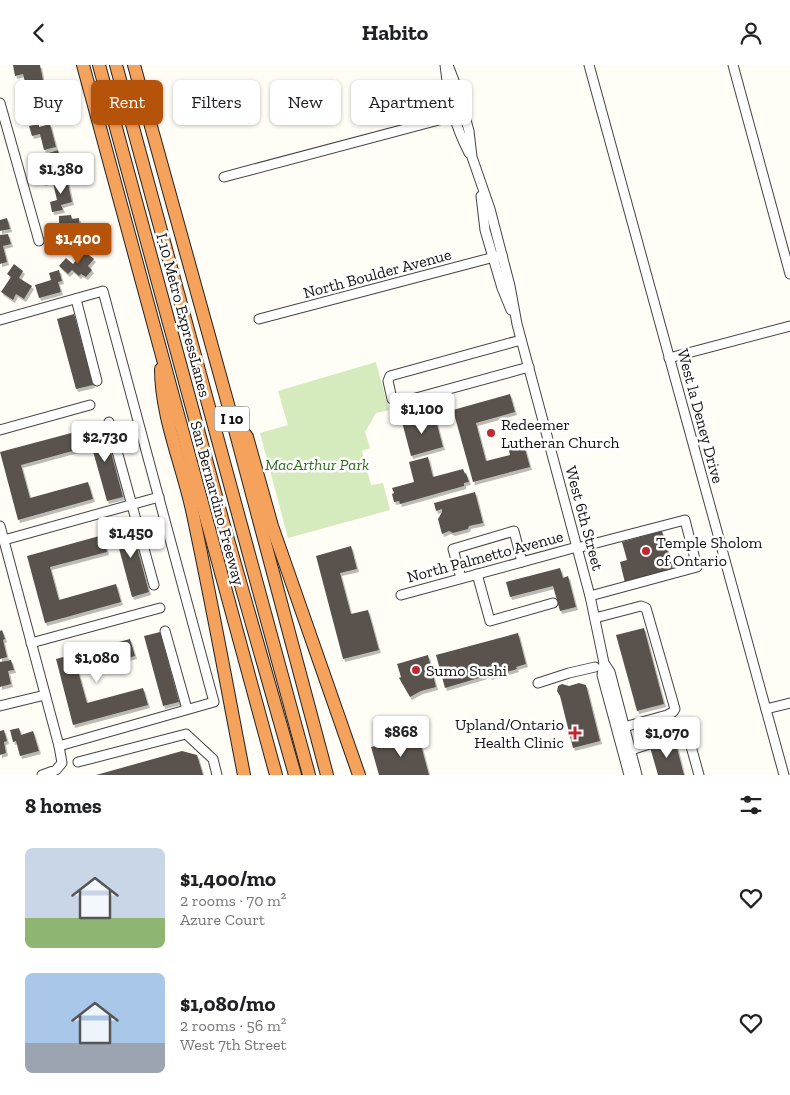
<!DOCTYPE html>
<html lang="en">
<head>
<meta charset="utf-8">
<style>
	:root { --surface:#fff; --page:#f2f2f2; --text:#202124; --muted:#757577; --accent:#b45309 }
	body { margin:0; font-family:"Zilla Slab",serif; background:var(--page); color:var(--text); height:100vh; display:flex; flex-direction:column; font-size:19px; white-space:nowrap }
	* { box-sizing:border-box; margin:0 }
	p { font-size:16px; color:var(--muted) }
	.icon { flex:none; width:28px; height:28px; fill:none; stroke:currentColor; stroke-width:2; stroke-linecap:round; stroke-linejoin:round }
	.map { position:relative; height:710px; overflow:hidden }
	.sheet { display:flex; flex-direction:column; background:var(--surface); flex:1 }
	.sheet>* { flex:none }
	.banner { position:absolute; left:15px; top:15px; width:500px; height:45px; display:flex; gap:10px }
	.price { position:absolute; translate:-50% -42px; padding:0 11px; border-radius:5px; background:#fff; color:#222; font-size:16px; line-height:32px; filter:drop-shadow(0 1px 2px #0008) }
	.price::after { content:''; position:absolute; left:50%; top:30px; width:15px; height:11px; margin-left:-8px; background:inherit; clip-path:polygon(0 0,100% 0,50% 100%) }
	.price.active { background:var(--accent); color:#fff }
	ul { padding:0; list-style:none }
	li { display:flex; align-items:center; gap:15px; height:125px; padding:0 25px }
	li span { display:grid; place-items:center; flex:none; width:140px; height:100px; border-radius:8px; color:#555 }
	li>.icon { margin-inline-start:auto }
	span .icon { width:60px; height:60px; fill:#fffc; stroke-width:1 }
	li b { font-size:21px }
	h2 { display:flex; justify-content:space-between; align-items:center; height:60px; padding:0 25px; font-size:21px }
	.pill { padding:0 18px; border-radius:8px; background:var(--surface); box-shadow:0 1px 4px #0004; font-size:18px; line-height:45px }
	.pill.active { background:var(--accent); color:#fff }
	header { display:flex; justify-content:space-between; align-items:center; height:65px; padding:0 25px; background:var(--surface); font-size:22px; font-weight:700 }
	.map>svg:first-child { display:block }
	.green { fill:#d5ebbd }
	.building { fill:#5a524d; filter:url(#shadow) }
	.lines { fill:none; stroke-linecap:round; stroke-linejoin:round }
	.minor-casing { stroke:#444; stroke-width:11 }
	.highway-casing { stroke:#222; stroke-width:14 }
	.minor { stroke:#fff; stroke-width:9 }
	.highway { stroke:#f5a25d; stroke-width:12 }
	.poi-dot { fill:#c4262e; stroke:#fff; stroke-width:2 }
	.labels { text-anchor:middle; stroke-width:5; stroke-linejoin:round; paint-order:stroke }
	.shield { fill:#fff; stroke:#585858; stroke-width:1 }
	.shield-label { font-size:15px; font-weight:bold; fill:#111 }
	.street-label { font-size:16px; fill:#111; stroke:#fff }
	.poi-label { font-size:16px; fill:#111; stroke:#fff; text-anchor:start }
	.park-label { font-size:16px; font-style:italic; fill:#2f6b1f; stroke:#fff }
</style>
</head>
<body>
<header><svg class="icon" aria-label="back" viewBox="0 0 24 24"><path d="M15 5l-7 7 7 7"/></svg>Habito<svg class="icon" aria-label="person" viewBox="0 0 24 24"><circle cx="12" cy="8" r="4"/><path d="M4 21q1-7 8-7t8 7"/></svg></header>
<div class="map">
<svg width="790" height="710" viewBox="0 0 790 710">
	<defs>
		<filter id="shadow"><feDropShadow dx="2" dy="3" stdDeviation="0" flood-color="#0004"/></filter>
	</defs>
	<rect width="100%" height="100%" fill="#fffdf5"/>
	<polygon class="green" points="376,297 389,345 376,348 365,367 370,383 362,386 371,420 383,418 390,445 288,473 260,368 288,360 278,326"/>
	<g class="building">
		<polygon points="13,0 40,0 44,20 27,25 23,9 15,11"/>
		<polygon points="42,24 47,46 36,49 38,55 28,57 25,47 32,45 28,28"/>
		<polygon points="39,59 39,62 50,59 56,82 44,85 40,69 32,71 29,61"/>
		<polygon points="58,85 64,107 53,110 55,115 43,118 40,108 49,105 45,89"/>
		<polygon points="67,114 72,137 61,140 63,145 52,147 50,137 57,135 53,118"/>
		<polygon points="71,150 72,154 79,153 81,178 68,178 67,161 59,162 59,151"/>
		<polygon points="7,153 10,164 0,166 0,155"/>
		<polygon points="8,169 11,179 3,181 7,197 0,199 0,170"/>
		<polygon points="84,186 94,194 88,201 92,205 86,212 81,209 79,211 72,205 68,209 59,201 66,193 73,199"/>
		<polygon points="14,199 23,206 19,213 32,221 24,234 16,229 13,235 1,227 11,212 7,209"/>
		<polygon points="59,205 62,216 58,217 61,227 39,233 35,220 51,215 49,208"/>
		<polygon points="74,249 93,320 76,324 57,254"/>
		<polygon points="510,329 515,347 476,358 486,396 510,390 507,377 522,373 530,402 473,417 453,345"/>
		<polygon points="434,348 443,382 411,391 402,357"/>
		<polygon points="104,361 123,432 107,436 87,365"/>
		<polygon points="75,367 80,384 21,400 30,433 88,417 93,434 18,455 0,387"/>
		<polygon points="428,392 433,412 463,404 465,409 466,408 469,417 464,418 464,421 400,439 399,436 394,437 392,429 394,428 392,423 414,417 409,397"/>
		<polygon points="475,427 483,458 469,461 468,464 453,468 449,466 442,469 438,454 442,447 442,444 436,446 434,438"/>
		<polygon points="130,456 149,527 132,532 113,461"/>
		<polygon points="662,466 673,505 625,518 620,497 627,495 622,477"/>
		<polygon points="103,470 107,487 50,502 59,535 116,519 121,537 45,558 27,491"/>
		<polygon points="351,481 357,504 340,508 351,549 368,545 379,585 343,594 316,491"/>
		<polygon points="560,503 563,513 568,511 576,542 560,546 553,521 510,532 506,517"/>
		<polygon points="644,563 664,639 637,646 616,570"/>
		<polygon points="2,565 5,574 3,575 7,592 0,594 0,566"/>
		<polygon points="160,567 179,637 163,641 144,571"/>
		<polygon points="518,568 526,599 516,602 517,604 490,612 489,610 445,623 436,590"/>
		<polygon points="130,574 135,591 78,606 87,638 143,623 148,640 73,660 56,594"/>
		<polygon points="428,590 436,622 421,626 410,632 399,613 401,612 397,599"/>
		<polygon points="11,595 14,605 8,606 11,619 0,622 0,597"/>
		<polygon points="579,618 586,620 600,676 573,683 560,631 557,626 558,621 562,619 569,621"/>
		<polygon points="19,663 21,670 33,666 39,686 20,691 16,676 13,677 10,665"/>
		<polygon points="4,665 7,676 4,677 6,688 0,690 0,666"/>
		<polygon points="418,669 429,710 379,710 371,682"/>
		<polygon points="675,675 684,710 658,710 650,682"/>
		<polygon points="182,686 197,690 203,710 96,710"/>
	</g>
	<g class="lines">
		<defs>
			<g id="minor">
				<path d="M445,0C449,35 453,57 469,88"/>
				<polyline points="448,0 458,26 469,66 472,92 490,144 510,221 517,259 590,531 604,598 610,607 637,710"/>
				<polyline points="589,0 784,710"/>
				<polyline points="733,0 790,209"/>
				<polyline points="0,38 39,176"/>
				<polyline points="224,112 454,51"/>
				<polyline points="481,131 485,165 502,223 511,245"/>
				<polyline points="76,234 97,316"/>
				<polyline points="259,254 502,190"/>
				<polyline points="0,255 103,226 214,637 59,681"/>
				<polyline points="521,275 390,311 388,316 392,334 398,338 405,336 529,302"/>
				<polyline points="669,293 790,261"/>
				<polyline points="109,357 154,520"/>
				<polyline points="0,365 90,340"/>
				<polyline points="0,461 59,681 62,698 56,705 42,710"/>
				<polyline points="4,475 159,432"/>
				<polyline points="577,483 685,455 697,502 590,531"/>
				<polyline points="477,509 490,556 553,538"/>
				<polyline points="461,513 453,484 514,466 522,497"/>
				<polyline points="401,530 577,482"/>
				<polyline points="595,553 641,541 646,543 675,644 673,647 667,650 624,662"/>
				<polyline points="165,566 187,644"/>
				<polyline points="31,578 160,543"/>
				<polyline points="604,598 602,610 629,710"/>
				<polyline points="538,618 569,608 595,602"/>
				<polyline points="0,641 45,630"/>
				<polyline points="766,644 790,638"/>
				<polyline points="631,685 687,667 699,710"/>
				<polyline points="78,697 186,669 213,694 217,710"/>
			</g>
			<g id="highway">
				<polyline points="83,0 276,710"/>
				<polyline points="99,0 223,457 295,710"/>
				<polyline points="116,0 309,710"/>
				<polyline points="134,0 231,350 327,710"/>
				<path d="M161,304C161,351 182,399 192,445C211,533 227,622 244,710"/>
				<polyline points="236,357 247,372 272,461 359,710"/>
			</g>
		</defs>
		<use href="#minor" class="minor-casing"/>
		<use href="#highway" class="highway-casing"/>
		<use href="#minor" class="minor"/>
		<use href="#highway" class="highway"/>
	</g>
	<g class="poi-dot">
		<circle cx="491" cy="368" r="5"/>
		<circle cx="646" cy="486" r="5"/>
		<circle cx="416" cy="605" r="5"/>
		<path d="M572.5 660.5h5v5h5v5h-5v5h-5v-5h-5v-5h5z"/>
	</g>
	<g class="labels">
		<rect class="shield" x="214.5" y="341.5" width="35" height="25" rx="4"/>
		<g class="shield-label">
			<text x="232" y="359">I 10</text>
		</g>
		<g class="street-label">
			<text transform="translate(377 208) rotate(-15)" y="6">North Boulder Avenue</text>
			<text transform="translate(184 250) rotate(75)" y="6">I-10 Metro ExpressLanes</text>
			<text transform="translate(701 351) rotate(75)" y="6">West la Deney Drive</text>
			<text transform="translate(218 438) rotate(75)" y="6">San Bernardino Freeway</text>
			<text transform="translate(585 453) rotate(75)" y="6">West 6th Street</text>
			<text transform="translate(485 491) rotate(-15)" y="6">North Palmetto Avenue</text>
		</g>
		<g class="poi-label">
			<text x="501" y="365">Redeemer<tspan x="501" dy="18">Lutheran Church</tspan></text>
			<text x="656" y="483">Temple Sholom<tspan x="656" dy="18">of Ontario</tspan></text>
			<text x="426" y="611">Sumo Sushi</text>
			<text x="564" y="665" text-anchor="end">Upland/Ontario<tspan x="564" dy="18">Health Clinic</tspan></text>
		</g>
		<g class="park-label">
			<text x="317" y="405">MacArthur Park</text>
		</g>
	</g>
</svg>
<b class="price" style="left:61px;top:130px">$1,380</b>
<b class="price active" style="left:78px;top:200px">$1,400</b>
<b class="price" style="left:422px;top:370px">$1,100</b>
<b class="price" style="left:105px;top:398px">$2,730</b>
<b class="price" style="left:131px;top:494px">$1,450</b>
<b class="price" style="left:97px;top:619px">$1,080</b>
<b class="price" style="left:401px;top:693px">$868</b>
<b class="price" style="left:667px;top:694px">$1,070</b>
<div class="banner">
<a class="pill">Buy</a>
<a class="pill active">Rent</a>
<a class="pill">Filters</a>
<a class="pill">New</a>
<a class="pill">Apartment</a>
</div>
</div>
<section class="sheet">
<h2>8 homes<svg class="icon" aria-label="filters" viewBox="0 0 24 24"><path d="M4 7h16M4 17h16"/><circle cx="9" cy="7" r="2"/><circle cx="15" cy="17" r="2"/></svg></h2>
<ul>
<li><span style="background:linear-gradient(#c9d6e8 70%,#8fb573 0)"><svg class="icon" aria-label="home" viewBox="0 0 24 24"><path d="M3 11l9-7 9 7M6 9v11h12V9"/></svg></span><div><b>$1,400/mo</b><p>2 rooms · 70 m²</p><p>Azure Court</p></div><svg class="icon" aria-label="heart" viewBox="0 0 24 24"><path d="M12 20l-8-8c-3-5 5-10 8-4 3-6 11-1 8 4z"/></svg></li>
<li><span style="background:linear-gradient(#a9c7e8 70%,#9aa5b1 0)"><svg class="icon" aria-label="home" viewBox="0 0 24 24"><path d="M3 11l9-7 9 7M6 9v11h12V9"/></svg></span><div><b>$1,080/mo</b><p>2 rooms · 56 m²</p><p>West 7th Street</p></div><svg class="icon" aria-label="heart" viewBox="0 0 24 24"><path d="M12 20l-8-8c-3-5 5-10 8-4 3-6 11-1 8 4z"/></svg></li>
</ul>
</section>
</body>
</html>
